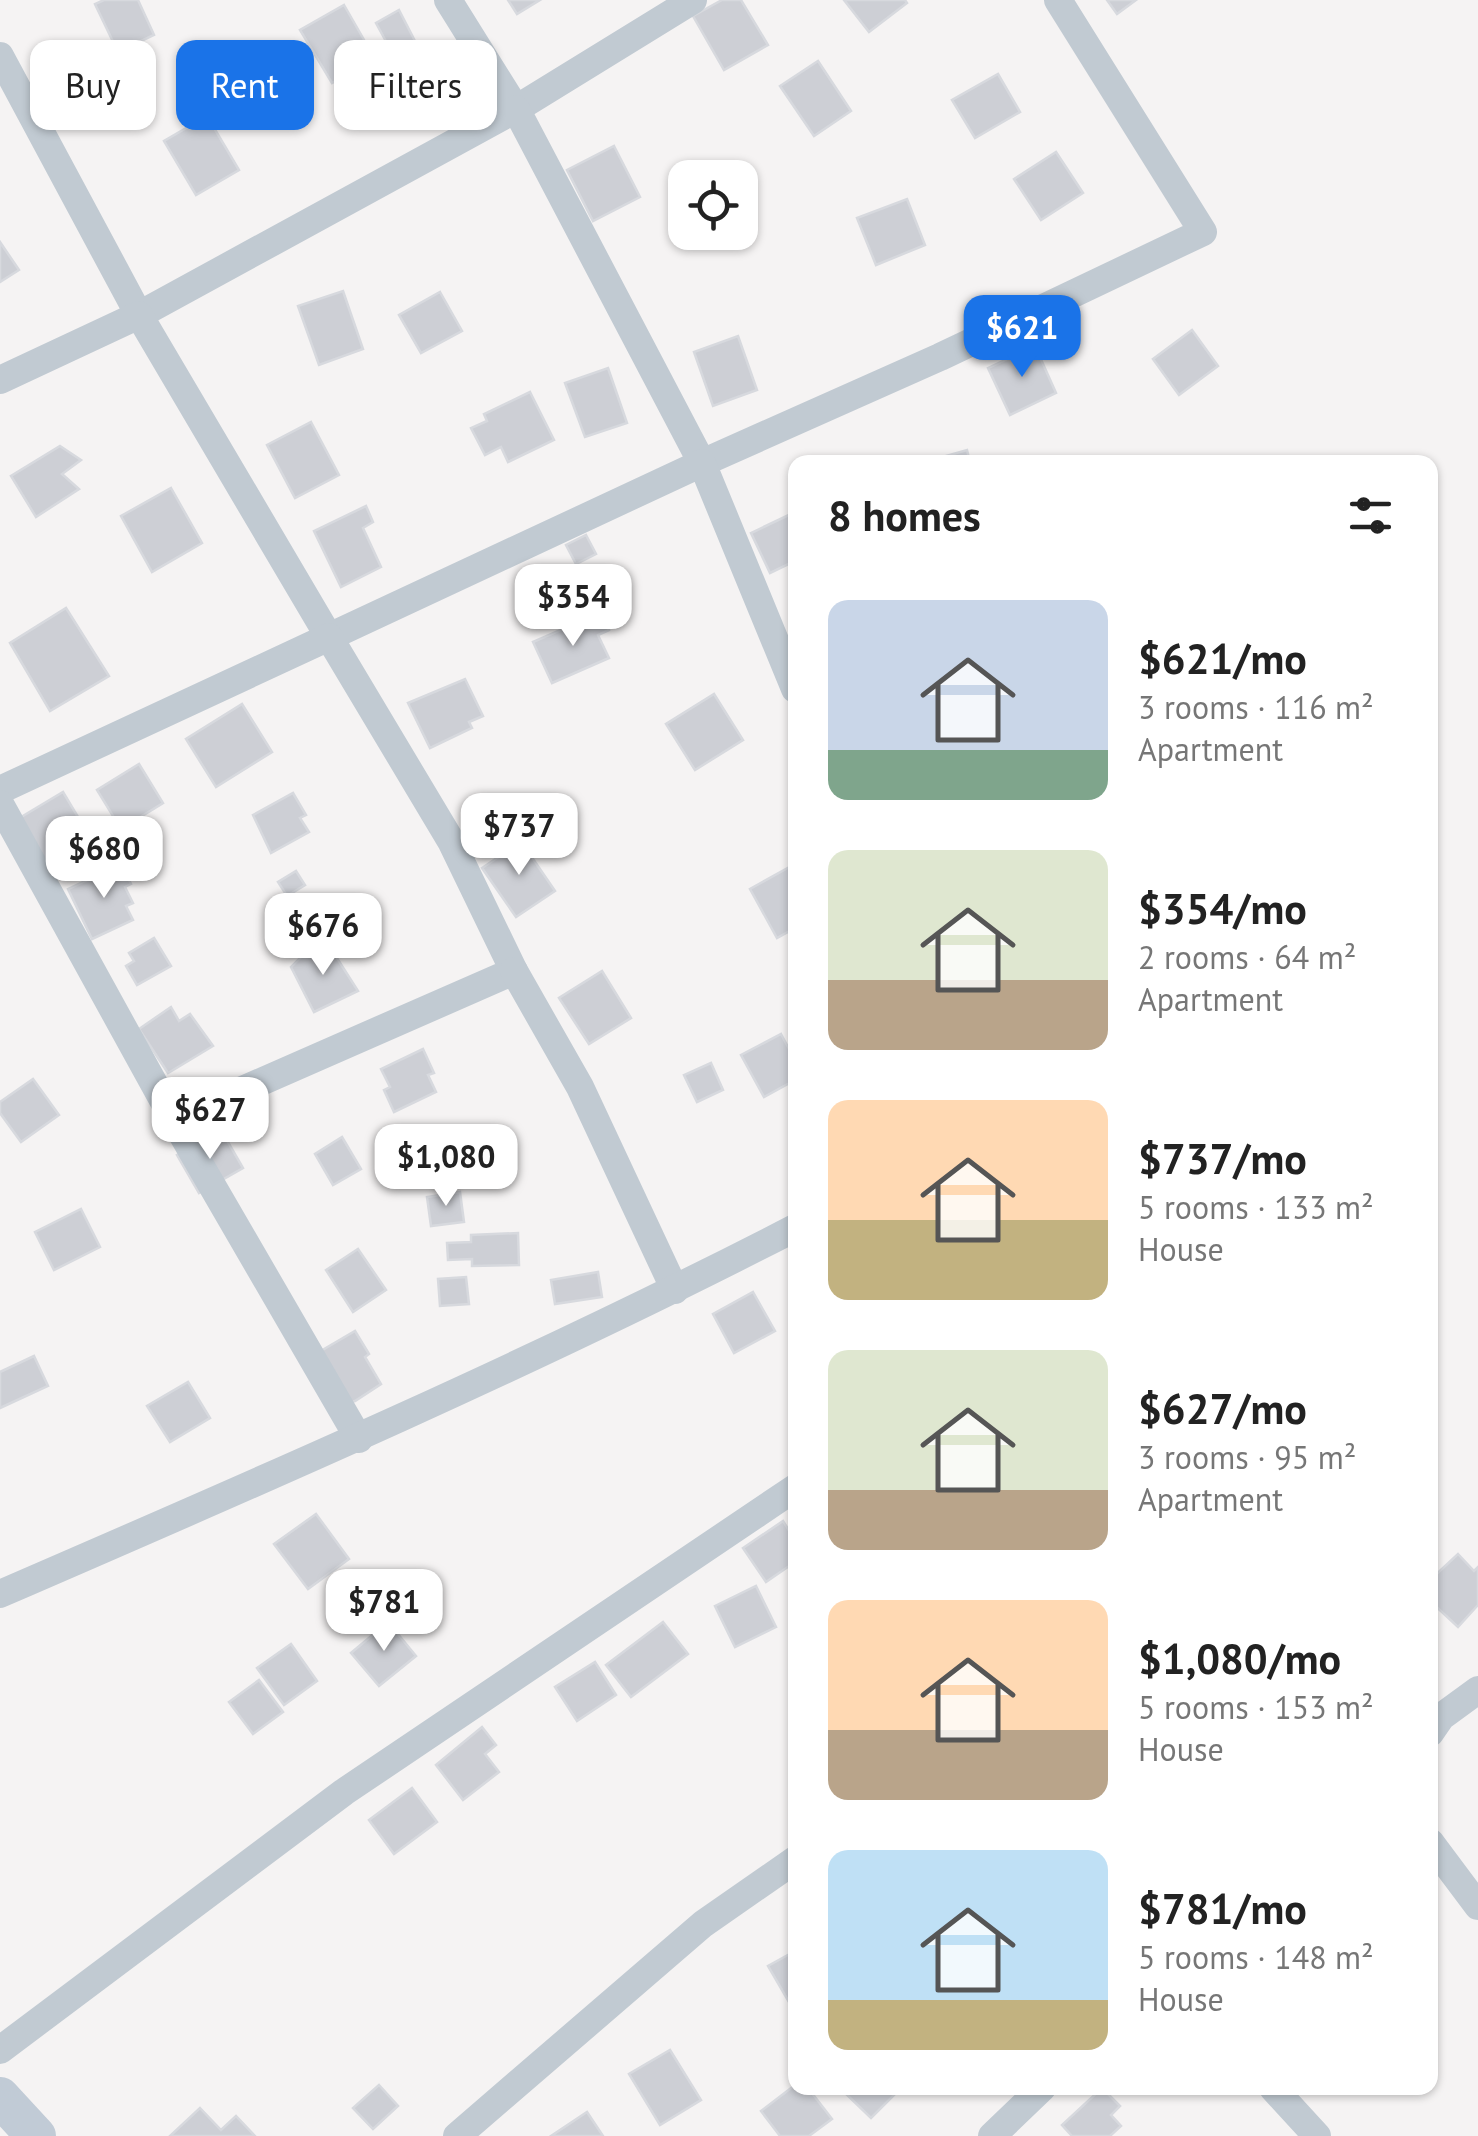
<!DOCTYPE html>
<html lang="en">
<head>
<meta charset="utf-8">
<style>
	:root { --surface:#fff; --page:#f2f2f2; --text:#222; --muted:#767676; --accent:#1a73e8 }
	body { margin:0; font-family:"PT Sans",sans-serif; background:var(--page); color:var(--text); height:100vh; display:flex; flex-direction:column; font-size:38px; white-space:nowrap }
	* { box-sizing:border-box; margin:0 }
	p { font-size:32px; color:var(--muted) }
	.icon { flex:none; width:55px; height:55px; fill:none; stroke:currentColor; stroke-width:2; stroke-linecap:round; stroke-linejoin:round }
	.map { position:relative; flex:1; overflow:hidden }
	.sheet { position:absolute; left:788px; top:455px; width:650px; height:1640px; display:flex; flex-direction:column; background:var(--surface); border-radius:20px; box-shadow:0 2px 8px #0004 }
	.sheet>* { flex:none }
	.top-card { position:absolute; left:30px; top:40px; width:608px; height:90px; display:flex; gap:20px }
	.tools { position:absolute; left:668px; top:160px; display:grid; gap:20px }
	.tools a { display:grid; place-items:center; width:90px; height:90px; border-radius:20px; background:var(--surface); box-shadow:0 2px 8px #0004; font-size:50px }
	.price { position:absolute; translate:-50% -85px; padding:0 22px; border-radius:20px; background:#fff; color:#222; font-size:32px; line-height:65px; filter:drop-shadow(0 2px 5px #0008) }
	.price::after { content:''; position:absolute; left:50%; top:60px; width:30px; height:22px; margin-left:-15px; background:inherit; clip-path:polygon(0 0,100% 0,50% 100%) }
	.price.current { background:var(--accent); color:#fff }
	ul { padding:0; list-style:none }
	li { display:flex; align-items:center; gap:30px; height:250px; padding:0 40px }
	li span { display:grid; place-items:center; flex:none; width:280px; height:200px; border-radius:20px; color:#555 }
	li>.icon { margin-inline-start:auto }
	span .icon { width:120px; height:120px; fill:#fffc; stroke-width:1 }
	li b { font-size:42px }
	h2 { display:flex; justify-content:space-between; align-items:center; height:120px; padding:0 40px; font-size:42px }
	.pill { padding:0 35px; border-radius:20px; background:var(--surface); box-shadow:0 2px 8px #0004; font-size:35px; line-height:90px }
	.pill.current { background:var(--accent); color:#fff }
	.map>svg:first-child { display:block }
	.building { fill:#cdcfd5; stroke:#d7d9de; stroke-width:2.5 }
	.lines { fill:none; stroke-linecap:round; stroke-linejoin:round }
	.street { stroke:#c1cad2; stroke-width:28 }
	.secondary { stroke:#c1cbd6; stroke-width:40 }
</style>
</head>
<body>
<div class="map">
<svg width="1478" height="2136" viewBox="0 0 1478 2136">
	<rect width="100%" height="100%" fill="#f5f3f3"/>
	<g class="building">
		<polygon points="104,0 138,0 154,35 118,52 95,4"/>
		<polygon points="508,0 540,0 517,14"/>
		<polygon points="722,0 741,0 768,45 724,70 693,16"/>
		<polygon points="844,0 905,0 907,3 869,32"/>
		<polygon points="1107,0 1136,0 1117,14"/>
		<polygon points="344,5 375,59 332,83 300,30"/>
		<polygon points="399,10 416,43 394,56 376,23"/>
		<polygon points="413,55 432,82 409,97 391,70"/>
		<polygon points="818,61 851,111 814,136 780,86"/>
		<polygon points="998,74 1020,112 975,138 952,100"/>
		<polygon points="207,116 239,170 196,195 164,141"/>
		<polygon points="614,146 640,197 593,221 567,170"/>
		<polygon points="1056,152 1083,193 1041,220 1014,179"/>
		<polygon points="907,199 925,245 876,265 857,218"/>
		<polygon points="0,242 19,270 0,282"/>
		<polygon points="343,291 363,349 319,365 298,306"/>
		<polygon points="440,292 462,331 421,353 399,315"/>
		<polygon points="1192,330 1218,366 1179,395 1153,359"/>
		<polygon points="738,336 757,390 713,406 694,352"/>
		<polygon points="1035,346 1056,393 1010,415 988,368"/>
		<polygon points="608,368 627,423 585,437 565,383"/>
		<polygon points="530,392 554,440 508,462 501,447 485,455 471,428 487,421 484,414"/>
		<polygon points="311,422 339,475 295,498 267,445"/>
		<polygon points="60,446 81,460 62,474 79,489 36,517 11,476"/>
		<polygon points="967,450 970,462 925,462"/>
		<polygon points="171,488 202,543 152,572 121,516"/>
		<polygon points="366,506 373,522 363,528 381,567 341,587 314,531"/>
		<polygon points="795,512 795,561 770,573 751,533"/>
		<polygon points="586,535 596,554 576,564 566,545"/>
		<polygon points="66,608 109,676 50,711 10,643"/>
		<polygon points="603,616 609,630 598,635 609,658 552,683 533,642 590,617 592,621"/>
		<polygon points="465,679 483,716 469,722 472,728 430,748 408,703"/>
		<polygon points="714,694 743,740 695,770 666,724"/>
		<polygon points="242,704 272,752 216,787 186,739"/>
		<polygon points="139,764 163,803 121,829 97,790"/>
		<polygon points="63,792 84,827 68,837 76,849 41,871 13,822"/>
		<polygon points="293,793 306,815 300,818 309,832 271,853 253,815"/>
		<polygon points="528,837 538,852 531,856 555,891 516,917 482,868"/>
		<polygon points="121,864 131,884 125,887 133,903 126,906 133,920 92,939 68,889"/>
		<polygon points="793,865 795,928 777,938 750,889"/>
		<polygon points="296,871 305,885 287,896 278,882"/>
		<polygon points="154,938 171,966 137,985 126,966 134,961 129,953"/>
		<polygon points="328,944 358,991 314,1012 291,967 302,956"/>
		<polygon points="602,971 631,1018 589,1044 559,998"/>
		<polygon points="171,1007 179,1021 190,1014 213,1046 168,1073 139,1029"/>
		<polygon points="781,1034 795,1060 795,1080 764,1097 741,1055"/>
		<polygon points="423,1049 434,1073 428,1075 436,1092 394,1112 384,1090 390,1087 381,1069"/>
		<polygon points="711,1063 723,1090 697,1102 684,1075"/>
		<polygon points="33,1079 59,1115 21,1142 0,1113 0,1102"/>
		<polygon points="221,1130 243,1168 199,1193 177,1155"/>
		<polygon points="342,1137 361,1169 333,1185 315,1154"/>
		<polygon points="460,1192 464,1222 431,1226 427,1197"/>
		<polygon points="81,1209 100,1247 54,1270 35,1232"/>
		<polygon points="518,1233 519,1265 472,1266 472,1259 448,1260 447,1243 471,1242 471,1235"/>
		<polygon points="358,1249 386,1290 353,1312 326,1270"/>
		<polygon points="598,1272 602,1297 555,1304 551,1280"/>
		<polygon points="466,1277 469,1304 440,1306 438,1279"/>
		<polygon points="753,1292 775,1331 734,1353 713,1314"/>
		<polygon points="355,1331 369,1354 365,1357 381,1384 355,1401 338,1406 314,1355"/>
		<polygon points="34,1356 48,1386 0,1408 0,1372"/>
		<polygon points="188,1382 210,1418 170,1442 147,1406"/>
		<polygon points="316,1514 349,1559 308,1589 274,1544"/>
		<polygon points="783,1521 795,1540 792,1549 795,1562 766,1582 743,1548"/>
		<polygon points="1458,1554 1474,1571 1478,1567 1478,1605 1458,1627 1430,1601 1430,1580"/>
		<polygon points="756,1586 776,1627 735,1647 715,1606"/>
		<polygon points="388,1622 416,1656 379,1686 351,1653"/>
		<polygon points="663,1622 688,1654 631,1697 606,1665"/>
		<polygon points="291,1644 317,1681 284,1705 257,1668"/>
		<polygon points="595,1662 616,1695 577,1721 555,1687"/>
		<polygon points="259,1680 283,1712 253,1734 229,1702"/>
		<polygon points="482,1727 496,1745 485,1754 499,1772 463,1800 436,1765"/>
		<polygon points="412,1788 437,1822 394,1854 369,1820"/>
		<polygon points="795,1951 795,2007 793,2009 768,1966"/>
		<polygon points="670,2050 701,2100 660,2125 629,2074"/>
		<polygon points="379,2085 398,2106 373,2129 353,2108"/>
		<polygon points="795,2085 795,2088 808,2088 832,2119 809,2136 780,2136 761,2111"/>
		<polygon points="848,2088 901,2088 871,2118 844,2092"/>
		<polygon points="1102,2088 1120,2106 1111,2115 1121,2126 1110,2136 1072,2136 1062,2125"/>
		<polygon points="200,2108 221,2130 236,2116 255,2136 170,2136"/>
		<polygon points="587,2112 603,2136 551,2136"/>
	</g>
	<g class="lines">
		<g class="street">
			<polyline points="448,0 516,109 693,0"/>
			<polyline points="0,56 139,315 516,109 702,463 940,357 1203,232 1058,0"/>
			<polyline points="0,380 139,315 329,637 702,463 795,689"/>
			<polyline points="0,790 329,637 451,841 514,971 174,1120"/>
			<polyline points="0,804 174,1120 359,1439"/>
			<polyline points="514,971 580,1087 675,1290"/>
			<path d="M0,1594C268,1478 535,1362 795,1228"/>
			<polyline points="1430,1733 1441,1717 1478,1690"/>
			<polyline points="1430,1842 1478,1906"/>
			<polyline points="0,2050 344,1792 795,1488"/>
			<polyline points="1273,2088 1317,2136"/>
			<polyline points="457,2136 703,1924 795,1860"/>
			<polyline points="992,2136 1042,2088"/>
		</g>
		<polyline class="secondary" points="0,2097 36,2136"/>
	</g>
</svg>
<div class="tools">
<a><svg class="icon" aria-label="locate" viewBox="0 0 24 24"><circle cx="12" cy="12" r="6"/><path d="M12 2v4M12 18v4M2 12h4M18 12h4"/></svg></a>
</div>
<b class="price current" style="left:1022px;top:380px">$621</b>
<b class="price" style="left:573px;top:649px">$354</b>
<b class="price" style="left:519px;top:878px">$737</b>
<b class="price" style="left:104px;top:901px">$680</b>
<b class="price" style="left:323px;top:978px">$676</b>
<b class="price" style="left:210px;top:1162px">$627</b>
<b class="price" style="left:446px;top:1209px">$1,080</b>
<b class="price" style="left:384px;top:1654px">$781</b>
<div class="top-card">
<a class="pill">Buy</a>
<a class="pill current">Rent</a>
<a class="pill">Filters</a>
</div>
<section class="sheet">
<h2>8 homes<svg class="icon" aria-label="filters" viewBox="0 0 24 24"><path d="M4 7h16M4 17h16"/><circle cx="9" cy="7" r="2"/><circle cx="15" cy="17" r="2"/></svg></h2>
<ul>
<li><span style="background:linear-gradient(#c9d6e8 75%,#7fa58c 0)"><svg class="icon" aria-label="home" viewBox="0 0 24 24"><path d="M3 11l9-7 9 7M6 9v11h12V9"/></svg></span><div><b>$621/mo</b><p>3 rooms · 116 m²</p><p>Apartment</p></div></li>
<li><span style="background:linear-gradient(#dfe7d0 65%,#b9a48a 0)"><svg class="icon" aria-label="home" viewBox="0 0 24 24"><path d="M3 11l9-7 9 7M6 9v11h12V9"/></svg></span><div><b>$354/mo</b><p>2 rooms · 64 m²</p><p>Apartment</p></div></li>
<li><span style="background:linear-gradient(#ffd9b3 60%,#c2b280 0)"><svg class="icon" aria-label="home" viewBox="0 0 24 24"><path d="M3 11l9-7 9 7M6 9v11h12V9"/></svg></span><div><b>$737/mo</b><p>5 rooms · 133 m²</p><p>House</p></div></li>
<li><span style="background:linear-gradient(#dfe7d0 70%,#b9a48a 0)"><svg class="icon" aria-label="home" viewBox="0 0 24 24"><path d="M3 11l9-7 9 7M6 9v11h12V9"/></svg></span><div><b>$627/mo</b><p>3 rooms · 95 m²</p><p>Apartment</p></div></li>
<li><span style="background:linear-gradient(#ffd9b3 65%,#b9a48a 0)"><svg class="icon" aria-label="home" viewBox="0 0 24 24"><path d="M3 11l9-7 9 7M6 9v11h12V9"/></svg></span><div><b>$1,080/mo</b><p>5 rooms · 153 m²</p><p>House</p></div></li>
<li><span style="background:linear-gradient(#bfe0f5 75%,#c2b280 0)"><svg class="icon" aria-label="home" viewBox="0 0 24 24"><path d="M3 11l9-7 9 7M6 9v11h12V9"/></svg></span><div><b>$781/mo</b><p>5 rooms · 148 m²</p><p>House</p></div></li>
</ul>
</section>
</div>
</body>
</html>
